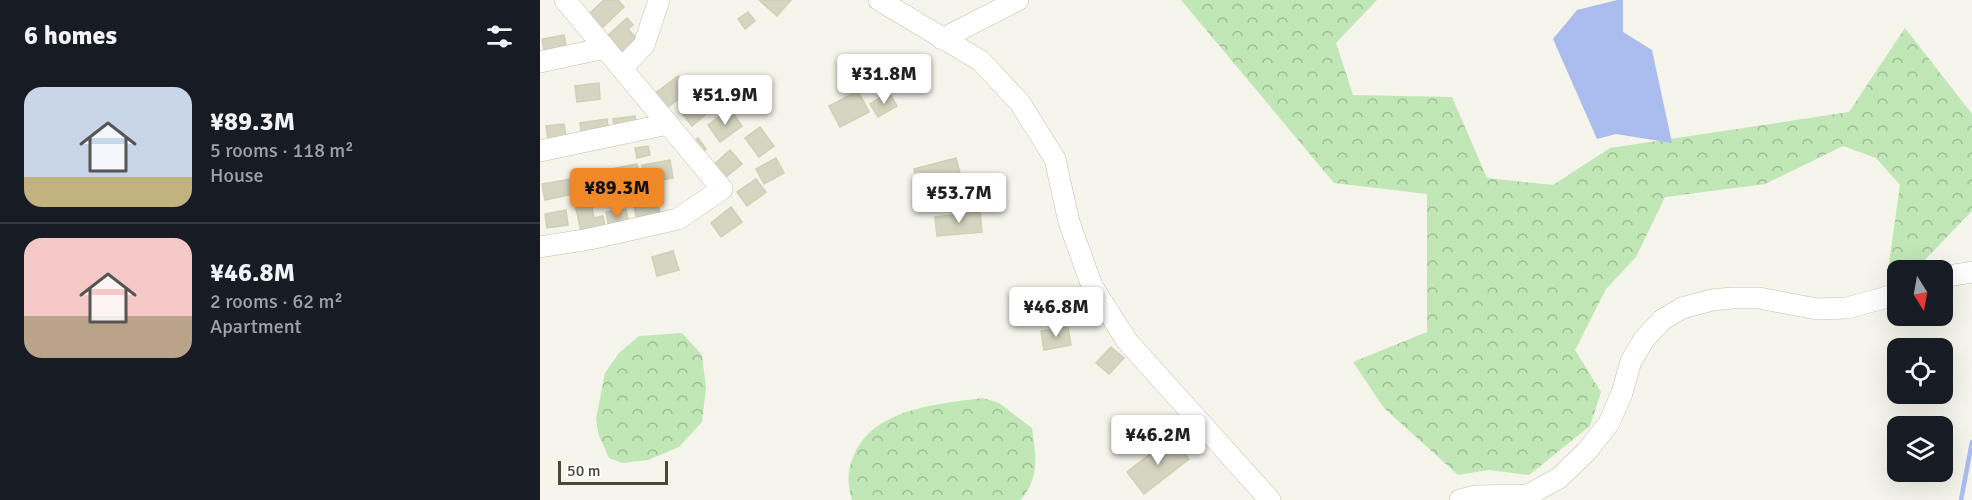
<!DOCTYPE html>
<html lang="en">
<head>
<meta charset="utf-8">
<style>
	:root { --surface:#171b24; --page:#20242c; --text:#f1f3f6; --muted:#9ea1a6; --line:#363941; --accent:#f18827 }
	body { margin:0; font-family:Signika,sans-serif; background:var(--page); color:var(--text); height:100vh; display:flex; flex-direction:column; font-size:22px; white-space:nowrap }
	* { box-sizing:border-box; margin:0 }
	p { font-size:20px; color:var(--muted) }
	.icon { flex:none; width:33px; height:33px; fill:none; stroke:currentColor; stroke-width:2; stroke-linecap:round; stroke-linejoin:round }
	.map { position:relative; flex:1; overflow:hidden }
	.panel { display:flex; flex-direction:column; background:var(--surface); width:540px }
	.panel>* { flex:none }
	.needle { width:39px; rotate:169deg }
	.fabs { position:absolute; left:1347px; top:260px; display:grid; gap:12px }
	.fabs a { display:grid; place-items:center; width:66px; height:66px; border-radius:12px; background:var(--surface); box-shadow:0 6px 24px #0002; font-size:30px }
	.scale { position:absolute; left:18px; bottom:15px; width:110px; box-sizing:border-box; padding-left:6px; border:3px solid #494839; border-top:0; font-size:16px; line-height:21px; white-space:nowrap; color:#494839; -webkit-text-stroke:4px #fff; paint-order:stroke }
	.price { position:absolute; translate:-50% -51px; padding:0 14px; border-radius:6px; background:#fff; color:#222; font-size:20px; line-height:39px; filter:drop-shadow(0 2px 3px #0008) }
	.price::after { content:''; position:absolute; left:50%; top:36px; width:18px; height:14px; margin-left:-9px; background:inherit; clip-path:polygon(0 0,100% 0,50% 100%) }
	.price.active { background:var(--accent); color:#111 }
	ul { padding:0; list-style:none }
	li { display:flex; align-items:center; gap:18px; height:150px; padding:0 24px }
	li+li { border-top:2px solid var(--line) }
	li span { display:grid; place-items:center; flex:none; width:168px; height:120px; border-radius:18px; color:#555 }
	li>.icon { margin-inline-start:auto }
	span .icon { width:72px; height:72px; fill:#fffc; stroke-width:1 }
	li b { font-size:26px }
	h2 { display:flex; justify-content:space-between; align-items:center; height:72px; padding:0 24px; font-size:26px }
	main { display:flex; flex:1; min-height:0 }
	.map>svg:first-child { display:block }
	.forest { fill:url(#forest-crowns) }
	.water { fill:#abbcee }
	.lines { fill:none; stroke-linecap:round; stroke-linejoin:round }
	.stream { stroke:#abbcee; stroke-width:4.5 }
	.building { fill:#d6d5c1; stroke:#d1cfb5; stroke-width:1.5 }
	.minor-casing { stroke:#c0c0ae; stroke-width:22 }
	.minor { stroke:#fff; stroke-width:21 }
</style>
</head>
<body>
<main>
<section class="panel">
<h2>6 homes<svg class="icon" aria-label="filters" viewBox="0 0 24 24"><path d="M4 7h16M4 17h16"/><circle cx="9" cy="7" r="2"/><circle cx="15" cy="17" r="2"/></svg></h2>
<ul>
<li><span style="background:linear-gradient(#c9d6e8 75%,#c2b280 0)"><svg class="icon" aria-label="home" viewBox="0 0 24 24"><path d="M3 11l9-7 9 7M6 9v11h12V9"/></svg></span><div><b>¥89.3M</b><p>5 rooms · 118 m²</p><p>House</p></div></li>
<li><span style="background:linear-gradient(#f6c9c9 65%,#b9a48a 0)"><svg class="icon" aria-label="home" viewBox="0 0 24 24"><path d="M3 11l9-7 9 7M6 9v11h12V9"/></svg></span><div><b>¥46.8M</b><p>2 rooms · 62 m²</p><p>Apartment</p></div></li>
</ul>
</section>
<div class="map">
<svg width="1432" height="500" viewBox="0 0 1432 500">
	<defs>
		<pattern id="forest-crowns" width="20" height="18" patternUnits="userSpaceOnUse" patternTransform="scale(1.5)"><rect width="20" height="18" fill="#c1e7b6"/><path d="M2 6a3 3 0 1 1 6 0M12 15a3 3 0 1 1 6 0" fill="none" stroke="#9fbd95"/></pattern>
	</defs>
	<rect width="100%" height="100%" fill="#f5f5eb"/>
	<g class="forest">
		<polygon points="641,0 837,0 796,43 813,95 912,97 947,178 1013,185 1070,148 1309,112 1365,28 1432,114 1432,211 1375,270 1358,270 1357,274 1347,277 1360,185 1336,158 1303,146 1225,184 1125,197 1096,257 1066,289 1035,350 1061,392 1050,426 989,475 949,470 918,475 844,408 813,362 887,332 887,194 794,183"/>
		<polygon points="142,333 162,355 166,388 162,422 139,447 108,460 82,463 69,458 59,436 56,419 65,373 79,353 99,336"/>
		<path d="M443,398L459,403L492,428C496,456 500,476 481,500H312C307,483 307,471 314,455C334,408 399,404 443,398Z"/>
	</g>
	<polygon class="water" points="1077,0 1083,0 1083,32 1112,50 1132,143 1076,134 1057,139 1013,39 1037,10"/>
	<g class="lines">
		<polyline class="stream" points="1421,500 1432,442"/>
	</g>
	<g class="building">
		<polygon points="64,0 78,0 84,7 62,28 49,14"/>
		<polygon points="219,0 251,0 237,16"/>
		<polygon points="208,12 215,21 205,29 198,19"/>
		<polygon points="87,18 93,25 88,29 98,40 80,56 64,39"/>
		<polygon points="24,35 27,51 5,55 2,39"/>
		<polygon points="138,76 149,91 124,110 113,95"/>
		<polygon points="59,83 60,99 37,102 35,86"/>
		<polygon points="318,91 329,112 300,127 289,106"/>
		<polygon points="167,92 177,105 152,126 141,112"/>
		<polygon points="349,92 357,106 338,117 330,104"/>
		<polygon points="190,109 202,126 180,142 168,125"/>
		<polygon points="95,116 96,126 75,130 73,119"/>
		<polygon points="67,119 69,133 42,137 40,123"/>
		<polygon points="24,124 27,142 9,145 6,126"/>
		<polygon points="220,127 234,146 219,157 205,138"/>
		<polygon points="158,138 166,149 157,156 149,145"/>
		<polygon points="108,146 110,155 97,158 95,148"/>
		<polygon points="190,150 202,164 182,180 171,167"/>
		<polygon points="236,158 244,173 224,184 216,169"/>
		<polygon points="416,158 420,173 378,184 374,169"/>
		<polygon points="130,160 133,178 105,183 102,165"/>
		<polygon points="97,164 101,183 70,189 66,170"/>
		<polygon points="63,172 66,189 41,194 37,177"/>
		<polygon points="30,179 33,194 5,200 2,184"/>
		<polygon points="216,179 226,192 207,206 197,192"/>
		<polygon points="91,189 93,199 85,201 83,191"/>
		<polygon points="80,190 82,199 59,205 56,196"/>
		<polygon points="51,201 54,218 63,216 65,227 41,231 35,204"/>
		<polygon points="117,201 121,218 98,223 94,207"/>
		<polygon points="191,207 202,222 181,237 171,223"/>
		<polygon points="86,209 89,225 69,229 66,212"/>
		<polygon points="26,210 28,225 7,228 5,214"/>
		<polygon points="440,212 442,232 397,236 395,217"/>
		<polygon points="133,251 139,270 117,276 112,257"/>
		<polygon points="528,327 531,345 504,350 501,331"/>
		<polygon points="571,347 584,358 569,374 556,363"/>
		<polygon points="632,437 649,459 604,494 587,472"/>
	</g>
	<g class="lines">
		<defs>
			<g id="minor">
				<polyline points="339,0 441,61 480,103 515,159 529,222 552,286 587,341 730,500"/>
				<polyline points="402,39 478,0"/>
				<polyline points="0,62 65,48"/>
				<polyline points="82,68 104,45 119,0"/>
				<polyline points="0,151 128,124"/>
				<polyline points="0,247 50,239 138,219 182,189 25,0"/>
				<polyline points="1402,277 1432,272"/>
				<polyline points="920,500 936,496 988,495 1019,478 1047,451 1069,423 1082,393 1091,361 1105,338 1122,320 1142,308 1172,300 1192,298 1219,298 1277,309 1307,308 1358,294"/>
			</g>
		</defs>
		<use href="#minor" class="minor-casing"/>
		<use href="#minor" class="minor"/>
	</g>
</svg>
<div class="fabs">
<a><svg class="needle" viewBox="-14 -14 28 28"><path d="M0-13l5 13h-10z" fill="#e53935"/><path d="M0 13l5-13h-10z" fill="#9ea1a6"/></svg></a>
<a><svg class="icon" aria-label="locate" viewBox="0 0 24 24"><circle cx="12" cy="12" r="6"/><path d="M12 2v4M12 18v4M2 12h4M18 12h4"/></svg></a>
<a><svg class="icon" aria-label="layers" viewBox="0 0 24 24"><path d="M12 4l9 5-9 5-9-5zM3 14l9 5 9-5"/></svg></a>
</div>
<div class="scale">50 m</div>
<b class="price" style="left:344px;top:105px">¥31.8M</b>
<b class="price" style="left:185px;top:126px">¥51.9M</b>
<b class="price active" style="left:77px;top:219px">¥89.3M</b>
<b class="price" style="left:419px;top:224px">¥53.7M</b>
<b class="price" style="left:516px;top:338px">¥46.8M</b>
<b class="price" style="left:618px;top:466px">¥46.2M</b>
</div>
</main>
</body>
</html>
